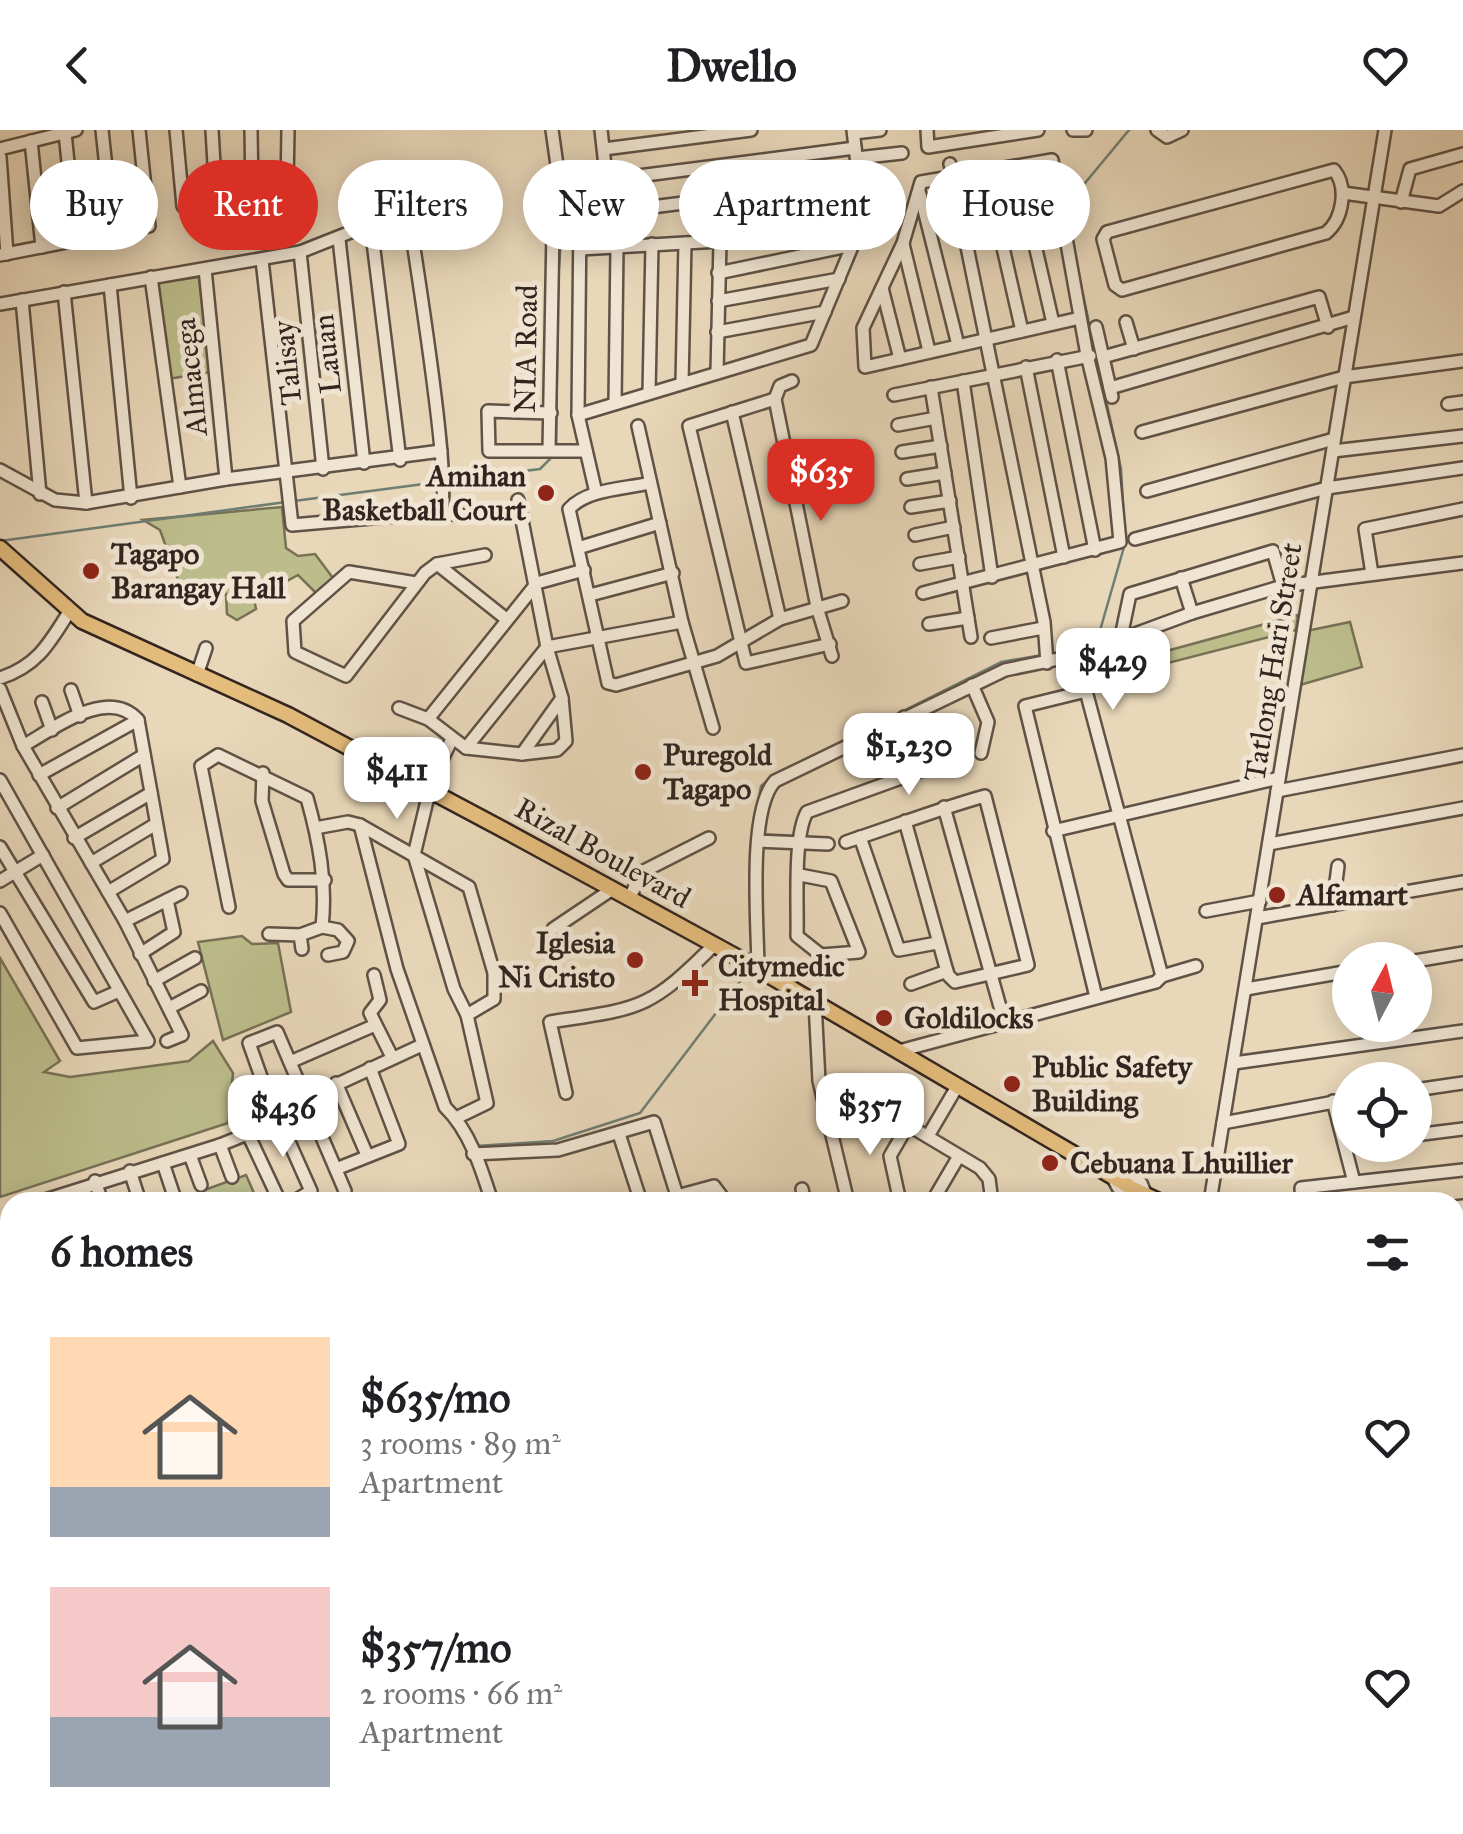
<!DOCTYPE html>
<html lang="en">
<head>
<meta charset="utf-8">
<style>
	:root { --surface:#fff; --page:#f2f2f2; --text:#202124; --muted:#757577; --accent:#d93025 }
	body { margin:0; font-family:"IM FELL Great Primer",serif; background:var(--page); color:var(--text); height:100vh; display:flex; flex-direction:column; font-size:38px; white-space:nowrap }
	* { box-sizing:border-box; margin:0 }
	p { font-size:32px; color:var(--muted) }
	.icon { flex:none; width:55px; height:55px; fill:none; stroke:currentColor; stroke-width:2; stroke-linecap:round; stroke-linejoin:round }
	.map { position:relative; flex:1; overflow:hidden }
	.sheet { position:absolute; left:0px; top:1062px; width:1465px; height:642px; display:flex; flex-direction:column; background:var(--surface); border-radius:30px 30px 0 0; box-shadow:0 5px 25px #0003 }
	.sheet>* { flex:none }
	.guide { position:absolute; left:30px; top:30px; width:1405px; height:90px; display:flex; gap:20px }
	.needle { width:65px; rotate:7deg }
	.fabs { position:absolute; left:1332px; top:812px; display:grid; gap:20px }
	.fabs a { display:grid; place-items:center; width:100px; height:100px; border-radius:50%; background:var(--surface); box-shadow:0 5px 25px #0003; font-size:50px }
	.price { position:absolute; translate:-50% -85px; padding:0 22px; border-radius:20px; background:#fff; color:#222; font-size:32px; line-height:65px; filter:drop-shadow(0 2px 5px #0008) }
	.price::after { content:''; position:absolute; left:50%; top:60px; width:30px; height:22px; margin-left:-15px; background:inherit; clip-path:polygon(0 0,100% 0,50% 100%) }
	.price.on { background:var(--accent); color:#fff }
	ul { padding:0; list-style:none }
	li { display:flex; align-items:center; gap:30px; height:250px; padding:0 50px }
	li span { display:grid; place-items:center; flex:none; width:280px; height:200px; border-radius:0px; color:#555 }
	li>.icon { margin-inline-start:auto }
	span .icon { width:120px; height:120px; fill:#fffc; stroke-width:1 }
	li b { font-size:42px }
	h2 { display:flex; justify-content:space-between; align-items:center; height:120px; padding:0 50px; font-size:42px }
	.tag { padding:0 35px; border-radius:45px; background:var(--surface); box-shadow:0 5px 25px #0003; font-size:35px; line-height:90px }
	.tag.on { background:var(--accent); color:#fff }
	header { display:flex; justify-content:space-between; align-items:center; height:130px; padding:0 50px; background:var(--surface); font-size:45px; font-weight:800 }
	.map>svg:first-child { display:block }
	.green { fill:#bcbd8b; stroke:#777156; stroke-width:2.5 }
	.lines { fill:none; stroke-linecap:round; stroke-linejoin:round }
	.stream { stroke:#6f7e73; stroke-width:2.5 }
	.river { stroke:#98baab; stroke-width:14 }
	.minor-casing { stroke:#605246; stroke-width:16 }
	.major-casing { stroke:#322520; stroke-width:19 }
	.minor { stroke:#f0e5d2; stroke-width:11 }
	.major { stroke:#e4bc7c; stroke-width:14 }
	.poi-dot { fill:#8f2418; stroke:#f0e5d2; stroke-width:4 }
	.labels { text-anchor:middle; stroke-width:10; stroke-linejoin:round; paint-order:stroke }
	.street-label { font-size:30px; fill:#322520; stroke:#f0e5d2 }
	.poi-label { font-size:30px; font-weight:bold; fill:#322520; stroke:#f0e5d2; text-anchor:start }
</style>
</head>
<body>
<header><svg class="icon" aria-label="back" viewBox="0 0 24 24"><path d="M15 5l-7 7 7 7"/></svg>Dwello<svg class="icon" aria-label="heart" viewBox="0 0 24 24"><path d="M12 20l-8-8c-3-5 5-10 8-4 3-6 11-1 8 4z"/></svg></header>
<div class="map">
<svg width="1463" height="1704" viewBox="0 0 1463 1704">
	<rect width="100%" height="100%" fill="#e8d7b9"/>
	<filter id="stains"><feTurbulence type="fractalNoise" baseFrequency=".002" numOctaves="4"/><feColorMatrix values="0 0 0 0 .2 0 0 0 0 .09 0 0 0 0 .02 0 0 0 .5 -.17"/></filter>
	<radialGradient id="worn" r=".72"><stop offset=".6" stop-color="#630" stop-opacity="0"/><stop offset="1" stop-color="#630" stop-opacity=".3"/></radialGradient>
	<g class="green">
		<polygon points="199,147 210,242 168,249 155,153"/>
		<polygon points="282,377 286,418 298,426 315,424 336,452 319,466 298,445 267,462 263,452 251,454 256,479 237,490 227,484 226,464 185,469 160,400 143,390"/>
		<polygon points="1298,485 1296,500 1133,542 1138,530 1152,525"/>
		<polygon points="1350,492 1362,537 1300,555 1306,501"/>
		<polygon points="242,806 252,814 278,813 291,882 223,910 198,812"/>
		<polygon points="0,828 60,931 44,942 70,947 189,931 213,911 233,943 228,993 0,1067"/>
		<polygon points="246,1045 258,1072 195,1072 193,1064"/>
		<polygon points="0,1433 10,1443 10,1569 0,1570"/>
		<polygon points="1455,1674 1463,1674 1463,1704 1314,1704 1313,1695 1455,1695"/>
		<polygon points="826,1695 1013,1695 1010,1704 835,1704"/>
	</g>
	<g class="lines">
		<g class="stream">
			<polyline points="1066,76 1129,0"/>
			<polyline points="1076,133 1121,339 1125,409"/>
			<polyline points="556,319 558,151 563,80 572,68 563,37"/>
			<polyline points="447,351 540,339 553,326"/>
			<polyline points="294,371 439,352"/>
			<polyline points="0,411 286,372"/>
			<polyline points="1055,524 1097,511 1124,417"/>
			<polyline points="809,628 1001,532 1042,525"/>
			<polyline points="753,704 761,656 771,648"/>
			<polyline points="750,744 751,727"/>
			<polyline points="476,1016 553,1011 640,983 748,841"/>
			<polyline points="1455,1692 1463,1687"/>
			<polyline points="810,1695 820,1704"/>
			<polyline points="1421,1704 1448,1695"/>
		</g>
		<polyline class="river" points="1455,1228 1463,1231"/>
		<defs>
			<g id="minor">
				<polyline points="102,0 113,103"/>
				<polyline points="176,0 183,76 287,55 288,0"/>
				<polyline points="212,0 216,69"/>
				<polyline points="251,0 252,62"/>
				<polyline points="601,0 610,81"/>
				<polyline points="853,0 859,51"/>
				<polyline points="927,0 928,17 1038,0"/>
				<polyline points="1073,0 1086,0"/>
				<polyline points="1157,0 1167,7 1182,0"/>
				<polyline points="65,3 76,110"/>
				<polyline points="854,3 880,0"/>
				<polyline points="31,11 42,117"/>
				<polyline points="0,19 76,0"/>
				<polyline points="604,19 751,0"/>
				<polyline points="0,27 7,124"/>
				<polyline points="857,28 902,23"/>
				<polyline points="950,34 1044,492 1047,533"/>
				<polyline points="1017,37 1053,193"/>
				<path d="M1334,40C1348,57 1343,89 1326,103L1122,160L1115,155L1103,109L1107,102Z"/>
				<polyline points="986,43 1022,201"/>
				<polyline points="607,50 855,18"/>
				<polyline points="1343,63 1439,76 1463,61"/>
				<polyline points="920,64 958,215"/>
				<polyline points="1401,72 1410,39 1463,24"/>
				<polyline points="371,96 400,330"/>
				<polyline points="339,109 364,333"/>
				<polyline points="903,114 929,221"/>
				<polyline points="580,119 720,111 877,82"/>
				<polyline points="300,122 323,339"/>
				<polyline points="0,125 149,96 139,0"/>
				<path d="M262,130L292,395L440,382C454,363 414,120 408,79"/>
				<polyline points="205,139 226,349"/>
				<polyline points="718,143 853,115"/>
				<polyline points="151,147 180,357"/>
				<polyline points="110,155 131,368"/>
				<polyline points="882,158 900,229"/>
				<polyline points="64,162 86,373"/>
				<polyline points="22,170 40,364"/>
				<polyline points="718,171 839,149"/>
				<polyline points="0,174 300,122 424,73"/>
				<polyline points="1126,192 1134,219"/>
				<polyline points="1096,197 1112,267"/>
				<polyline points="717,202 825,182"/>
				<polyline points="1103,227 1319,167 1328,197"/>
				<polyline points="1057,230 1095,420"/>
				<polyline points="1026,237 1064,427"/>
				<polyline points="717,243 720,111"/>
				<polyline points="792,251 780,256 775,269 817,477 832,526"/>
				<polyline points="963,251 992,447"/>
				<polyline points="682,253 685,113"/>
				<polyline points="931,257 971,507"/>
				<polyline points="1110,258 1354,187"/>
				<polyline points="649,263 652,114"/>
				<polyline points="894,265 1090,226"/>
				<polyline points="775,269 689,296 746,533 830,514"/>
				<polyline points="615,273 617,117"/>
				<polyline points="1448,274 1463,272"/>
				<polyline points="732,282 780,489"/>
				<polyline points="551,283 488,281 489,321 586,321"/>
				<polyline points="578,285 811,215 866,83"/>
				<polyline points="898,295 936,288"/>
				<polyline points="638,296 682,492 713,598"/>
				<polyline points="1142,302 1344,247 1463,231"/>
				<polyline points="549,320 553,100 561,63 552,0"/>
				<polyline points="1333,321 1463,306"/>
				<polyline points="902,322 941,316"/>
				<polyline points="0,340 55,370 86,373 226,349 441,321"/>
				<polyline points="907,349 945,343"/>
				<path d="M650,353C624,359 587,359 569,379L608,553L616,555L717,526L780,489L842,471"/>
				<polyline points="1147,361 1334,309"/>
				<polyline points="596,363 578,285 580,86 859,51 867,55 883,53"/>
				<polyline points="911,377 950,371"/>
				<polyline points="440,382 466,386"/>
				<polyline points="915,405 954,397"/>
				<polyline points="1135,409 1327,358 1463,338"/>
				<polyline points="578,418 660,393"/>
				<polyline points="437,434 505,488"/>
				<polyline points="920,434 959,427"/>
				<polyline points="1372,444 1365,399 1463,379"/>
				<polyline points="1181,448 1192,483"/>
				<polyline points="416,453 349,442 293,491 295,522 346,546 425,443 437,434 485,425"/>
				<polyline points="923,463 1120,412 1112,328 1087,225 1052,30 921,52 903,113 863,198 865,237 1080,188"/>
				<polyline points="590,465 673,443"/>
				<polyline points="929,494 968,488"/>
				<polyline points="1121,507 1130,464 1273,421 1283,456"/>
				<polyline points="991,508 1043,498"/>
				<polyline points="197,545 206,518"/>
				<path d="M0,548C37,536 49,514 69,482"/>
				<polyline points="972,555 988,592 981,623"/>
				<polyline points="0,559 23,616 125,791 182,905 167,911"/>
				<polyline points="71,560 80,586"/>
				<polyline points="42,572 52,600"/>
				<polyline points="399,578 428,589 466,618 547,517 682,492"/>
				<polyline points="428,589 537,453 584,440"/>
				<polyline points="451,611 432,650 414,725 454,859 467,885 487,973 456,988"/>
				<path d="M23,616C53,599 108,556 138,590L163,729L108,762"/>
				<polyline points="466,618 522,624 562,568 547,517 518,370"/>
				<polyline points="522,624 557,620 566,611 562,568"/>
				<polyline points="263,643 262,671 284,744 288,750 325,750"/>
				<polyline points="39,645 138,590"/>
				<polyline points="0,650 148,911 77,918 0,783"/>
				<polyline points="1277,661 1463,625"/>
				<polyline points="944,677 1004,891"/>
				<polyline points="57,678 144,625"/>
				<path d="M360,695L397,839L445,977C470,1001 482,1040 492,1072"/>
				<polyline points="315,698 348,692 360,695 469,757 494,843 494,869 467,885"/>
				<polyline points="1053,701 1279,648"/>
				<polyline points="860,707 899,820 937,813"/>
				<polyline points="74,708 151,663"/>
				<polyline points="759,711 828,714"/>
				<path d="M846,712C892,697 938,679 985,666L1028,835L955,852L948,845L905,691"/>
				<polyline points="1269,714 1463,678"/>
				<polyline points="0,717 94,872 119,861"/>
				<polyline points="91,733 156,694"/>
				<path d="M800,745L831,751L859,822L821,825L797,806C798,775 793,707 807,682L923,640L925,632L904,587"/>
				<polyline points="0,751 43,725"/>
				<polyline points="629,769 642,742 709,708"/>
				<polyline points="1333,775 1338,736"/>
				<path d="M229,777L201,636L218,625L307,668C319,711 327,752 322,797L300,805"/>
				<polyline points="1206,781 1260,771"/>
				<polyline points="1257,788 1463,752"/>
				<polyline points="125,791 181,763"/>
				<polyline points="322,797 338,800 348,811 343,822 328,825"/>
				<polyline points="553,799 611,760"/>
				<polyline points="269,804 300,805 302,819"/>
				<polyline points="140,824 174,802 167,770"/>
				<polyline points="1415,831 1463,823"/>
				<path d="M758,840C758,797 747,681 775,651L1005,540L1078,525L1192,483L1283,456L1463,433"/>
				<polyline points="374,845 380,870 370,883 392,927"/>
				<polyline points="1162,846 1196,836"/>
				<polyline points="154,851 195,828"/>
				<polyline points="911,854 947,841"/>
				<polyline points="1246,859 1350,841"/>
				<polyline points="815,872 819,951 848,1072"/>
				<polyline points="169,878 201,861"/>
				<polyline points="899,921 1156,852 1162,846 1086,561 1025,576 1096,867"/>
				<polyline points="290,932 373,896"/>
				<polyline points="1234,933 1463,901"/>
				<polyline points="336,953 367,1025"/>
				<polyline points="265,958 249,913 277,902 345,1061"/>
				<polyline points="1415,960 1463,953"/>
				<path d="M566,963L550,892C640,878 648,881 714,815"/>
				<polyline points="240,971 265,958 311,1061 293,1072"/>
				<polyline points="1333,971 1354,1052"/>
				<polyline points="275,983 422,915"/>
				<polyline points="1223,993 1350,969"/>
				<polyline points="248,1004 280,1072"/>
				<polyline points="619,1004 641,1072"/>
				<polyline points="1415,1005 1463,999"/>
				<polyline points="928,1006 958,955"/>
				<polyline points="220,1015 232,1047"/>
				<polyline points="473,1024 558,1020 654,992 679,1072"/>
				<polyline points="190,1025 201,1055"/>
				<polyline points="163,1033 176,1072"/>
				<polyline points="336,1039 399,1014 370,938"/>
				<polyline points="130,1041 140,1072"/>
				<path d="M1124,1044L1141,1053L1146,1065C1130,1072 1117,1062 1113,1046Z"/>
				<polyline points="95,1051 102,1072"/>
				<polyline points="802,1059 805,1072"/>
				<polyline points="677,1066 714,1056 726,1072"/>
				<polyline points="39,1072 220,1015 279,991"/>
				<polyline points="900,1072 890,1026 908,995 980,1038 989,1049 992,1072"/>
				<polyline points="932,1072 959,1026"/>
				<polyline points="1210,1072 1385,0"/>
				<polyline points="1302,1072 1301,1058 1463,1040"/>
				<polyline points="1455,1077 1463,1076"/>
				<polyline points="0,1106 4,1113"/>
				<polyline points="1455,1342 1463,1343"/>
				<polyline points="1455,1418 1463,1420"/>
				<polyline points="1455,1492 1463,1492"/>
				<polyline points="1455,1557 1463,1557"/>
				<polyline points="1455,1607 1463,1607"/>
				<polyline points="0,1619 10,1616"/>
				<polyline points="0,1664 7,1704"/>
				<polyline points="1455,1669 1463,1668"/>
				<polyline points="37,1695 39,1704"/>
				<polyline points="174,1695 178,1704"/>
				<polyline points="279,1695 285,1704"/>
				<polyline points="778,1695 781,1698"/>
				<polyline points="245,1698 249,1695"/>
				<polyline points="116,1704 159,1695"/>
				<polyline points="296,1704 308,1695"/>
				<polyline points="456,1704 472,1700"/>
				<polyline points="1132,1704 1135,1695"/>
			</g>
			<g id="major">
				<polyline points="0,418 82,491 288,585 504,700 746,832 1127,1055"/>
				<polyline points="1131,1058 1161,1072"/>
				<polyline points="0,1584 10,1582"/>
				<polyline points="1054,1704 1059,1695"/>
			</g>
		</defs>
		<use href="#minor" class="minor-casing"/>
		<use href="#major" class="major-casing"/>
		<use href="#minor" class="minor"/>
		<use href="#major" class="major"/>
	</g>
	<g class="poi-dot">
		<circle cx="546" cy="363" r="10"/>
		<circle cx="91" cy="441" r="10"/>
		<circle cx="643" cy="642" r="10"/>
		<circle cx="1277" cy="765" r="10"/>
		<circle cx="635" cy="830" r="10"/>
		<path d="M690 838h10v10h10v10h-10v10h-10v-10h-10v-10h10z"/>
		<circle cx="884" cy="888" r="10"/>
		<circle cx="1012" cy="954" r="10"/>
		<circle cx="1050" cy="1033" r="10"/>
	</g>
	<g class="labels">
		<g class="street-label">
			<text transform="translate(526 219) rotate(-89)" y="10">NIA Road</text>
			<text transform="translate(327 224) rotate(-96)" y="10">Lauan</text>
			<text transform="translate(287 233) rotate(-96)" y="10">Talisay</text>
			<text transform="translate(191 247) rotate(-96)" y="10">Almacega</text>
			<text transform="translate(1273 532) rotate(-81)" y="10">Tatlong Hari Street</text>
			<text transform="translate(603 723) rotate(29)" y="10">Rizal Boulevard</text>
		</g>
		<g class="poi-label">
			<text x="526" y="356" text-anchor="end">Amihan<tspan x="526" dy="34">Basketball Court</tspan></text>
			<text x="111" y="434">Tagapo<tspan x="111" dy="34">Barangay Hall</tspan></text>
			<text x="663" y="635">Puregold<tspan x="663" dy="34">Tagapo</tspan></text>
			<text x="1297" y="775">Alfamart</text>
			<text x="615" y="823" text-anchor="end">Iglesia<tspan x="615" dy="34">Ni Cristo</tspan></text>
			<text x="718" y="846">Citymedic<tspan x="718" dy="34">Hospital</tspan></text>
			<text x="904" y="898">Goldilocks</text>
			<text x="1032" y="947">Public Safety<tspan x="1032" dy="34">Building</tspan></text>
			<text x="1070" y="1043">Cebuana Lhuillier</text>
		</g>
	</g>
	<rect width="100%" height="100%" filter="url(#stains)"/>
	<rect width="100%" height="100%" fill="url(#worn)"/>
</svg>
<div class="fabs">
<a><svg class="needle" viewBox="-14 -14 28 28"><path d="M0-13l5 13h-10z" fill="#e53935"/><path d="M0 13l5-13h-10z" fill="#757577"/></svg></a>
<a><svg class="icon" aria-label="locate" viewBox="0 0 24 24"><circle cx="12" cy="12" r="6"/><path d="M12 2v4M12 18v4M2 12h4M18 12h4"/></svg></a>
</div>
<b class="price on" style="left:821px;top:394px">$635</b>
<b class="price" style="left:1113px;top:583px">$429</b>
<b class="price" style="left:909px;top:668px">$1,230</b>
<b class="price" style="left:397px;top:692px">$411</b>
<b class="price" style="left:870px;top:1028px">$357</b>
<b class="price" style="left:283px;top:1030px">$436</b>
<div class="guide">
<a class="tag">Buy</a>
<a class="tag on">Rent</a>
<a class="tag">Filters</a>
<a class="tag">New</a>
<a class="tag">Apartment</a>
<a class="tag">House</a>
</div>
<section class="sheet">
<h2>6 homes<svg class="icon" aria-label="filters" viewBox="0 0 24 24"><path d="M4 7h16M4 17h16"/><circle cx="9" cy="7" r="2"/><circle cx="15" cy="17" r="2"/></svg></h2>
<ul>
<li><span style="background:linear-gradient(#ffd9b3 75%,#9aa5b1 0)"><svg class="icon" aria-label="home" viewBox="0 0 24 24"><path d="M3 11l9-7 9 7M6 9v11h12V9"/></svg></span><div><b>$635/mo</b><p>3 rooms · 89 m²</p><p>Apartment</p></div><svg class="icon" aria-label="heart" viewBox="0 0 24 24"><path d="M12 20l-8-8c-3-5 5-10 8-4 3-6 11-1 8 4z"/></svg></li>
<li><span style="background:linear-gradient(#f6c9c9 65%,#9aa5b1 0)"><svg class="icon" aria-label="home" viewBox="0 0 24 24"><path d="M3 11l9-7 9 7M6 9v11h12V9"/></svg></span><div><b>$357/mo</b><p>2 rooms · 66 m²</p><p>Apartment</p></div><svg class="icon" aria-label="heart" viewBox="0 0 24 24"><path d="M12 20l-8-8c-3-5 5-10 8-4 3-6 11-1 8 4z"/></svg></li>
</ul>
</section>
</div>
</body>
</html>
